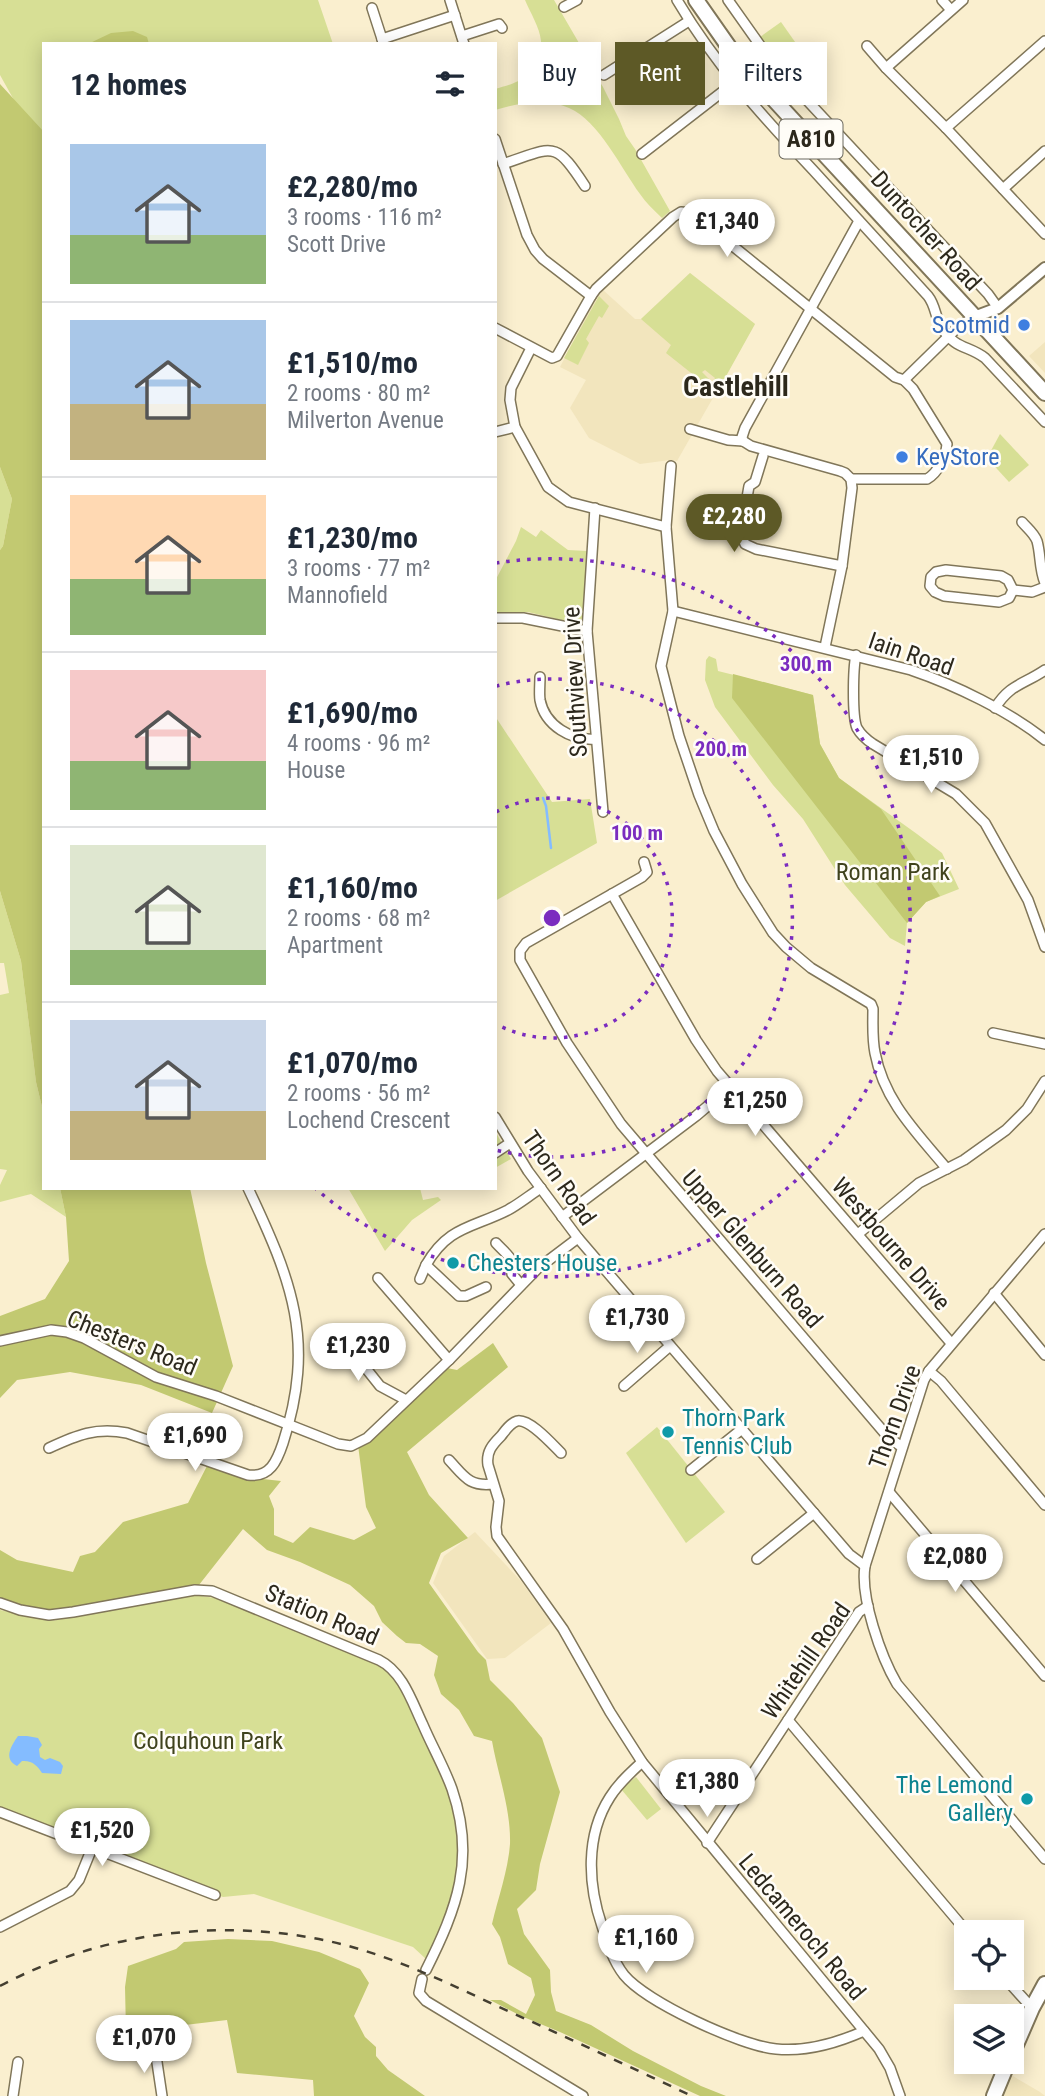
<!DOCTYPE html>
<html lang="en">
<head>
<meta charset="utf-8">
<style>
	:root { --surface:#fff; --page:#f2f2f3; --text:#1f2937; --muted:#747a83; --line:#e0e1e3; --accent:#5d5926 }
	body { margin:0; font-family:"Roboto Condensed",sans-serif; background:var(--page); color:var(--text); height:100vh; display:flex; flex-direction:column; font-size:26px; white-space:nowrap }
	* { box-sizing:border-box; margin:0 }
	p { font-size:23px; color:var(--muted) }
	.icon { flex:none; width:38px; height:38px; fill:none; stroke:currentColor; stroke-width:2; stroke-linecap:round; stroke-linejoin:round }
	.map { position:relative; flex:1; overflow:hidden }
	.side { position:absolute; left:42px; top:42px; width:455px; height:1148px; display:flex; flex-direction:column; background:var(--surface); border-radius:0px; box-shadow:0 4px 18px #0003 }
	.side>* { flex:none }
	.banner { position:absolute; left:518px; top:42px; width:422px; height:63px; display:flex; gap:14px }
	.buttons { position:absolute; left:954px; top:1920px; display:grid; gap:14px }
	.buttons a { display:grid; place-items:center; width:70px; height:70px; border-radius:0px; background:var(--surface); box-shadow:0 4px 18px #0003; font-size:35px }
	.price { position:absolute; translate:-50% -60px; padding:0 16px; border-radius:24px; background:#fff; color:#222; font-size:23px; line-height:46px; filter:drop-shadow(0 2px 4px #0008) }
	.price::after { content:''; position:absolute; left:50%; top:42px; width:21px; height:16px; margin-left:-10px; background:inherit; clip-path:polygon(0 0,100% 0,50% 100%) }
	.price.selected { background:var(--accent); color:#fff }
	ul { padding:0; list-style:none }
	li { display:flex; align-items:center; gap:21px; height:175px; padding:0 28px }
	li+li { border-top:2px solid var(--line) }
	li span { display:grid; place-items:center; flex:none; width:196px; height:140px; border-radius:0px; color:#555 }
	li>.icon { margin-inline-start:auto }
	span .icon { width:84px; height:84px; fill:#fffc; stroke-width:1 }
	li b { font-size:30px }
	h2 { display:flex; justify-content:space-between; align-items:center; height:84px; padding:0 28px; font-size:30px }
	.tag { padding:0 24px; border-radius:0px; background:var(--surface); box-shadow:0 4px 18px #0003; font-size:24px; line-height:63px }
	.tag.selected { background:var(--accent); color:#fff }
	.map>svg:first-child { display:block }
	.built { fill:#f2e5bd }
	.green { fill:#d7df95 }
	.forest { fill:#c2c971 }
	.water { fill:#84bcff }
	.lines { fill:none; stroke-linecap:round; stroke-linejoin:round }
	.stream { stroke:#84bcff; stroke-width:2.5 }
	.minor-casing { stroke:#807659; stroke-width:12 }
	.tertiary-casing { stroke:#807659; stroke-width:14 }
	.primary-casing { stroke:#807659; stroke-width:18 }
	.minor { stroke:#fff; stroke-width:9 }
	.tertiary { stroke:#fff; stroke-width:10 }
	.primary { stroke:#fff; stroke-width:14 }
	.rail { stroke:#443f31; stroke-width:2.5; stroke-dasharray:9 9; stroke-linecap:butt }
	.ring { fill:none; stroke:#7b2cbf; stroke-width:3.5; stroke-dasharray:3.5 7 }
	.shop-dot { fill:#3f7fe0; stroke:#fffdf7; stroke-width:2.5 }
	.culture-dot { fill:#0f9aa8; stroke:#fffdf7; stroke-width:2.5 }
	.labels { text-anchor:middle; stroke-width:5; stroke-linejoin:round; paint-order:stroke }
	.shield { fill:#fffdf7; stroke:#6b685e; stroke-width:2 }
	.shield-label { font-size:23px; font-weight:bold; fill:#2c281c }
	.street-label { font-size:24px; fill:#2c281c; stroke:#fffdf7 }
	.shop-label { font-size:24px; fill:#366cbe; stroke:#fffdf7; text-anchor:end }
	.park-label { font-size:24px; fill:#40431d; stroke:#fffdf7 }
	.culture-label { font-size:24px; fill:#0d838f; stroke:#fffdf7; text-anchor:start }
	.quarter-label { font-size:28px; font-weight:bold; fill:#2c281c; stroke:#fffdf7 }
	.centre { fill:#7b2cbf; stroke:#fffdf7; stroke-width:3.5 }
	.ring-label { font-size:21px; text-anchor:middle; font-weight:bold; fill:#7b2cbf; stroke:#fffdf7; stroke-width:5; stroke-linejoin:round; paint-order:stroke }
</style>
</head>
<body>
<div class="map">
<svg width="1045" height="2096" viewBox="0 0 1045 2096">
	<rect width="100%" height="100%" fill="#faefcf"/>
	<g class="built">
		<polygon points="690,273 755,324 677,461 670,460 640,464 589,438 570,408 586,380 560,367 594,301 603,290 635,319 641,319"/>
		<polygon points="1045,342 1045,373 1029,356"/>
		<polygon points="475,1532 521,1581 551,1623 505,1658 487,1659 433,1583 444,1556"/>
		<polygon points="1011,2075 1040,2092 1045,2096 1004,2096"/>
	</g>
	<g class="green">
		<polygon points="0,0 318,0 333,44 44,44 44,154 0,75"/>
		<path d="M525,0H554L579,43L585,58L603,87L619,119L626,136L635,149L670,211L662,218C654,210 646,203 640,194C621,168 599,121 569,108C545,97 519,103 495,110V89C502,87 510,85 516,82C530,77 541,56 541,41C540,28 530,12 525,0Z"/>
		<polygon points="781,22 800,49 782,65 760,37"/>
		<polygon points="690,273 755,324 720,387 713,381 715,378 705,370 702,372 709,379 705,384 666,353 671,345 641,319"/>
		<polygon points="599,296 609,306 602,318 599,316 586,339 589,343 578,365 564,358"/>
		<polygon points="1000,434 1029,465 1009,482 987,458"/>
		<polygon points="0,467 12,499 3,546 0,550"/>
		<polygon points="521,527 536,537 541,530 568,550 587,551 584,615 578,624 528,612 495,613 495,581 516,541"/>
		<polygon points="709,656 716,659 718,671 813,695 820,744 839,778 917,834 942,853 959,889 926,902 907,923 905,946 890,938 845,885 803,819 773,785 715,707 705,680 706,660"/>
		<polygon points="495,716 552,802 590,799 597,843 495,901"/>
		<polygon points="0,891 21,961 36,1082 44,1115 44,1188 60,1188 66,1217 31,1194 0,1202 0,1185 7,1170 0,1169 0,995 9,993 4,963 0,963"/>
		<polygon points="495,1131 511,1159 495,1168"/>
		<polygon points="348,1188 420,1188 423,1200 438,1197 441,1200 412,1220 385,1251"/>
		<polygon points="657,1427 725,1512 686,1543 626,1453"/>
		<polygon points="194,1595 215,1598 263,1615 382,1664 395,1677 446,1787 456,1821 459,1867 454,1892 448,1912 426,1959 413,1947 254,1894 223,1897 0,1808 0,1610 51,1621"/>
		<polygon points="636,1777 661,1809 647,1820 621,1789"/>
	</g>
	<g class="forest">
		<polygon points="133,31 147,37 149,44 88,44 111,33"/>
		<polygon points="0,84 44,132 44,1115 36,1082 21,961 0,891 0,550 3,546 12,499 0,467"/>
		<polygon points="733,674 813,695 820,744 839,778 881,809 940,896 926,902 907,923 732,698"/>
		<polygon points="60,1188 190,1188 206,1263 233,1366 212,1413 141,1385 70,1372 17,1380 0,1398 0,1316 45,1299 69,1261 66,1217"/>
		<path d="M493,1343L508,1367L407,1452L429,1495L468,1538L441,1553L429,1583L478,1652L486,1660L490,1680L513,1703L542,1738L560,1792L540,1864L536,1890L517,1909L524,1934L550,1970L551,1992L556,2011L591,2025L633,2051L701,2086L726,2096H700L560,2032L521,2016L490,2000H501L526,2014L535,1995L531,1978L508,1964L500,1937L492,1924C498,1898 508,1871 510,1844C511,1809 498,1775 492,1741L474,1736L459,1710L441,1694L434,1675L438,1656L420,1644L406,1643L397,1636L382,1622L374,1606L350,1585L300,1562L267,1550L243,1529L195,1590L124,1607L50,1621L0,1601V1550L17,1560L73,1572L80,1556L95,1552L123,1522L188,1503L208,1464L254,1478L281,1481L269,1496L274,1509V1535L293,1543L310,1527L354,1540L376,1528L366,1507L358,1445L377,1435L398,1408L442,1367L457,1370Z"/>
		<polygon points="228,1939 272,1941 319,1952 360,1969 369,1983 354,2016 365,2037 376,2047 376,2056 388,2070 425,2096 314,2096 313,2080 237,2073 227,2020 126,2032 125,1987 128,1966 176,1949 184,1942"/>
	</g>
	<path class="water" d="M18,1736H27L38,1738L42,1745L39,1749L40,1757L45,1760L50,1758L60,1762L63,1766L61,1774L42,1773C38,1766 32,1760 22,1761L17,1766C3,1759 11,1746 18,1736Z"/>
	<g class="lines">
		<polyline class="stream" points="543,798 546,806 551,848"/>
		<defs>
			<g id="minor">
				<polyline points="450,0 464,44"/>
				<path d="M677,0C714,63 763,117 813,170C851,212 890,254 928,296C936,306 935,318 942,328C956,350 968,345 985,358L1045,422"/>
				<polyline points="728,0 774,65 988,294 998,308"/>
				<polyline points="942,0 951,10"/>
				<polyline points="564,7 577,0"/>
				<polyline points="372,8 383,42"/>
				<polyline points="462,36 499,24 502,28"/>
				<polyline points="382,39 455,15"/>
				<polyline points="867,46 886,68 946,128 1045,234"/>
				<polyline points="886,68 963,0"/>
				<polyline points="604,75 689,21"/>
				<polyline points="946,128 1045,41"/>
				<polyline points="495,139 527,235 535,250 543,259 591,296"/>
				<polyline points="642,154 735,82"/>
				<path d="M503,164C554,147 554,139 585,186"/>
				<polyline points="1003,189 1045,151"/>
				<path d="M495,328L552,358L557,356L591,296L596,289L673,217L681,212L692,213L895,377L904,380L913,389L947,444C946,456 938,473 927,479H851"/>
				<polyline points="531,348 511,388 510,400 515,427 548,487 569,502 666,527"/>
				<polyline points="904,380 957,328 974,317"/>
				<polyline points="690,429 728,440 743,441"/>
				<polyline points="495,432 515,427"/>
				<polyline points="743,441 742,437 745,428 859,221"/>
				<polyline points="743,441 751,446 840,471 845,473 851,479"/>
				<polyline points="763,456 755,482 749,486 741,533 745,544 756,549 842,566"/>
				<path d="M671,466L666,527L673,611L661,666L679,736L699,795L714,831L742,884L773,933L786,947L811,968L871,1004L873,1009C873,1024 872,1038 875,1053C884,1101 917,1133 947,1169"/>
				<polyline points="595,508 587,631 603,812"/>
				<path d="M1022,522C1027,528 1034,533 1037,541C1041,555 1039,569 1045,583"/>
				<polygon points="946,570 1001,576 1008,580 1013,590 1009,598 999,602 944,596 935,592 930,586 931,577 936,572"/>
				<polyline points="1013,590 1032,592 1045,587"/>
				<path d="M673,611L911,670C955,685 1009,711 1045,740"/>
				<polyline points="495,618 523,618 587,631"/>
				<polyline points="825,647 842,566 852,488 851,479"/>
				<path d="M856,655C853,668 852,717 857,728C861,735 867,740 873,744L956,794L985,823L1028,900L1045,947"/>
				<path d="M540,677C540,684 539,693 540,700C545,726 572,741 596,739"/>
				<path d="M995,708C1010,684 1023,685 1045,670"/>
				<polyline points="644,862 647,872 642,877 526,943 520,951 520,960 567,1043 621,1124 888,1437 902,1447"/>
				<polyline points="612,894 696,1040 717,1071 951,1343"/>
				<polyline points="993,1033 1045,1044"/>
				<path d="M495,1117L528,1171L578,1238L849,1554L865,1566C860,1597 881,1657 897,1684L1045,1859"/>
				<polyline points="495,1153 510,1143"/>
				<polyline points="562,1217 696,1116 730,1087"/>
				<polyline points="858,1234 919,1183 964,1160 1006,1130 1027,1109 1045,1081"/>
				<path d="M496,1243C505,1253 517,1260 512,1274L521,1285"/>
				<polyline points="378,1278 449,1360"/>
				<polyline points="420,1279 426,1265"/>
				<path d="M486,1287L466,1296H459L426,1265C448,1226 473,1228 508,1210C519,1204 530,1195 541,1188"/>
				<polyline points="994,1293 1045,1355"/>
				<polyline points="337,1332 380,1386 406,1400"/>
				<polyline points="0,1341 51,1330 67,1332 84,1338 156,1377 216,1396 338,1444 351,1446 367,1438 449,1360 537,1269 578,1238"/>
				<polyline points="929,1371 941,1381 1045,1505"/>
				<polyline points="624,1386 670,1346"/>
				<path d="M49,1448C77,1435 96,1427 127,1433L248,1475C270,1478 277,1461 283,1443C316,1341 292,1281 248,1188"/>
				<path d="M561,1453C552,1444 529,1418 517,1421C510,1423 505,1431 501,1436C492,1445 486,1452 488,1465L499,1501L496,1527L497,1536L563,1629L610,1712L642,1762L879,2049L890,2068L900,2096"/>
				<path d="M449,1460C464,1476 469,1487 493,1484"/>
				<polyline points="691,1470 742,1429"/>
				<polyline points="889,1492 1045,1676"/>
				<polyline points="757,1559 814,1513"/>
				<polyline points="865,1566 924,1380 929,1371 1045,1234"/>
				<path d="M0,1603L20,1610L49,1615L73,1612L195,1590L212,1591L379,1660C403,1672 412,1702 423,1725C432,1746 444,1767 452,1789C476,1859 457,1908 426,1970"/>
				<polyline points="788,1720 967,1932"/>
				<path d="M642,1762C630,1773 618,1784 610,1797C585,1836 588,1885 602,1926C607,1942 613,1961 624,1975C646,2002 741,2046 776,2049C805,2052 837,2043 864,2031"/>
				<polyline points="0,1812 215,1895"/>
				<polyline points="707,1843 859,1612 868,1606"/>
				<polyline points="0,1927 70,1891 79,1880 92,1848"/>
				<polyline points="1005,1978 1032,2008"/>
				<polyline points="422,1979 419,1993 426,2001 583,2096"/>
				<polyline points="155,2049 162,2096"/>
				<polyline points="13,2096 18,2062"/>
			</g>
			<polyline id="tertiary" points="974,317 998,308 1045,268"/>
			<g id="primary">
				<polyline points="696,0 731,50 767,92 1045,393"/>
				<polyline points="1012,2054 1032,2008 1045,1984"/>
				<polyline points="994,2096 1008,2062"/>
			</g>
		</defs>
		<use href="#minor" class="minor-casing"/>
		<use href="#tertiary" class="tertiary-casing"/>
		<use href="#primary" class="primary-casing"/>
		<use href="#minor" class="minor"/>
		<use href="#tertiary" class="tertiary"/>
		<use href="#primary" class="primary"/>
		<path class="rail" d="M0,1986C103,1931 227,1916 341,1944C396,1958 448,1983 499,2007C564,2036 628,2066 692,2096"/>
	</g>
	<g class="ring">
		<path d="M496 812A120 120 0 1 1 496 1024"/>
		<path d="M496 686A239 239 0 1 1 496 1150"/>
		<path d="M496 563A359 359 0 1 1 316 1189"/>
	</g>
	<g class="shop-dot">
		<circle cx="1024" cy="325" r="7"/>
		<circle cx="902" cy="457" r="7"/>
	</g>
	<g class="culture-dot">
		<circle cx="453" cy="1263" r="7"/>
		<circle cx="668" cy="1432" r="7"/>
		<circle cx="1027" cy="1799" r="7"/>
	</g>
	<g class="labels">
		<rect class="shield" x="779.5" y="119.5" width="63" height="39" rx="5"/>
		<g class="shield-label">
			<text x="811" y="147">A810</text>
		</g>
		<g class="street-label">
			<text transform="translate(926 231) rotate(48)" y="8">Duntocher Road</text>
			<text transform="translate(911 654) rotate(19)" y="8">Iain Road</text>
			<text transform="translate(575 682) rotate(-93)" y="8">Southview Drive</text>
			<text transform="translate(559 1178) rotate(55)" y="8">Thorn Road</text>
			<text transform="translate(891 1244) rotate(49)" y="8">Westbourne Drive</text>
			<text transform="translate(752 1249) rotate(49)" y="8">Upper Glenburn Road</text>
			<text transform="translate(132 1343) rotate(22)" y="8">Chesters Road</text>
			<text transform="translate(895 1417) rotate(-70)" y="8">Thorn Drive</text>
			<text transform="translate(322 1615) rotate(23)" y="8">Station Road</text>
			<text transform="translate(806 1661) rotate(-55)" y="8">Whitehill Road</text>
			<text transform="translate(802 1927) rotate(50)" y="8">Ledcameroch Road</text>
		</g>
		<g class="shop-label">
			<text x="1010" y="333">Scotmid</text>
			<text x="916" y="465" text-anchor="start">KeyStore</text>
		</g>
		<g class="park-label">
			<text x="893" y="880">Roman Park</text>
			<text x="208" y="1749">Colquhoun Park</text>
		</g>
		<g class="culture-label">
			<text x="467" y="1271">Chesters House</text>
			<text x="682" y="1426">Thorn Park<tspan x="682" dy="28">Tennis Club</tspan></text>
			<text x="1013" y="1793" text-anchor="end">The Lemond<tspan x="1013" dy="28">Gallery</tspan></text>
		</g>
		<g class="quarter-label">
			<text x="736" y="396">Castlehill</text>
		</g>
	</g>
	<circle cx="552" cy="918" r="10" class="centre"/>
	<g class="ring-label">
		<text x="806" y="671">300 m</text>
		<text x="721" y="756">200 m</text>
		<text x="637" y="840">100 m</text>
	</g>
</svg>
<div class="buttons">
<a><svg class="icon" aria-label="locate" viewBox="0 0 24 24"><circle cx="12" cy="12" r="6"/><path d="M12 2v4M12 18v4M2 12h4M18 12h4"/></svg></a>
<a><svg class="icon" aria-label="layers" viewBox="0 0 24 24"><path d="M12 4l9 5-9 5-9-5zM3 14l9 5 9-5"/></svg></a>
</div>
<b class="price" style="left:727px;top:259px">£1,340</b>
<b class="price selected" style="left:734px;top:554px">£2,280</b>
<b class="price" style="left:931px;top:795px">£1,510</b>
<b class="price" style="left:755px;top:1138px">£1,250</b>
<b class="price" style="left:637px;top:1355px">£1,730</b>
<b class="price" style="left:358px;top:1383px">£1,230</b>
<b class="price" style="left:195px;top:1473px">£1,690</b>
<b class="price" style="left:955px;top:1594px">£2,080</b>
<b class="price" style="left:707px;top:1819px">£1,380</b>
<b class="price" style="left:102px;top:1868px">£1,520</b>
<b class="price" style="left:646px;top:1975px">£1,160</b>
<b class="price" style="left:144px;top:2075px">£1,070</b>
<div class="banner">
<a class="tag">Buy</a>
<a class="tag selected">Rent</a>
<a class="tag">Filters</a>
</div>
<section class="side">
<h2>12 homes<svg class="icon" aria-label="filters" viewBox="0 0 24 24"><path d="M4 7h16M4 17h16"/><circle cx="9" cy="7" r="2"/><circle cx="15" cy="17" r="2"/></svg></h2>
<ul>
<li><span style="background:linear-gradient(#a9c7e8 65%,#8fb573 0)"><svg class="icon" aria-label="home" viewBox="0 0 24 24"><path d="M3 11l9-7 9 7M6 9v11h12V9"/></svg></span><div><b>£2,280/mo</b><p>3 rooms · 116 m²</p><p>Scott Drive</p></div></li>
<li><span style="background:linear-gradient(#a9c7e8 60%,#c2b280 0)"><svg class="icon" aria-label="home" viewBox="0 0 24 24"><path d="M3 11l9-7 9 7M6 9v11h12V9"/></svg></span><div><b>£1,510/mo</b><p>2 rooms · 80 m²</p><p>Milverton Avenue</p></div></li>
<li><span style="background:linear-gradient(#ffd9b3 60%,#8fb573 0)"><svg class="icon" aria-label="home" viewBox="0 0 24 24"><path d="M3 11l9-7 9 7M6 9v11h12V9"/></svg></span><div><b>£1,230/mo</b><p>3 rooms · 77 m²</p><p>Mannofield</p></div></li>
<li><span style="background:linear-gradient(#f6c9c9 65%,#8fb573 0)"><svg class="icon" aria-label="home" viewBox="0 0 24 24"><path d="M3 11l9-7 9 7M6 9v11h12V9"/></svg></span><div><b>£1,690/mo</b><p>4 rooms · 96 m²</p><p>House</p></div></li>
<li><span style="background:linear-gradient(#dfe7d0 75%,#8fb573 0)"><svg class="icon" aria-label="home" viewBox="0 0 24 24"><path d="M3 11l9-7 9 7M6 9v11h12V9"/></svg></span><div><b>£1,160/mo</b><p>2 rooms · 68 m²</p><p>Apartment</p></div></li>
<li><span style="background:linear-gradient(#c9d6e8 65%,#c2b280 0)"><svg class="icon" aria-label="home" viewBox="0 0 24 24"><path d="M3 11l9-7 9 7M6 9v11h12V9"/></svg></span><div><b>£1,070/mo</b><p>2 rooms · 56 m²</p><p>Lochend Crescent</p></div></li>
</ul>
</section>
</div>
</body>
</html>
